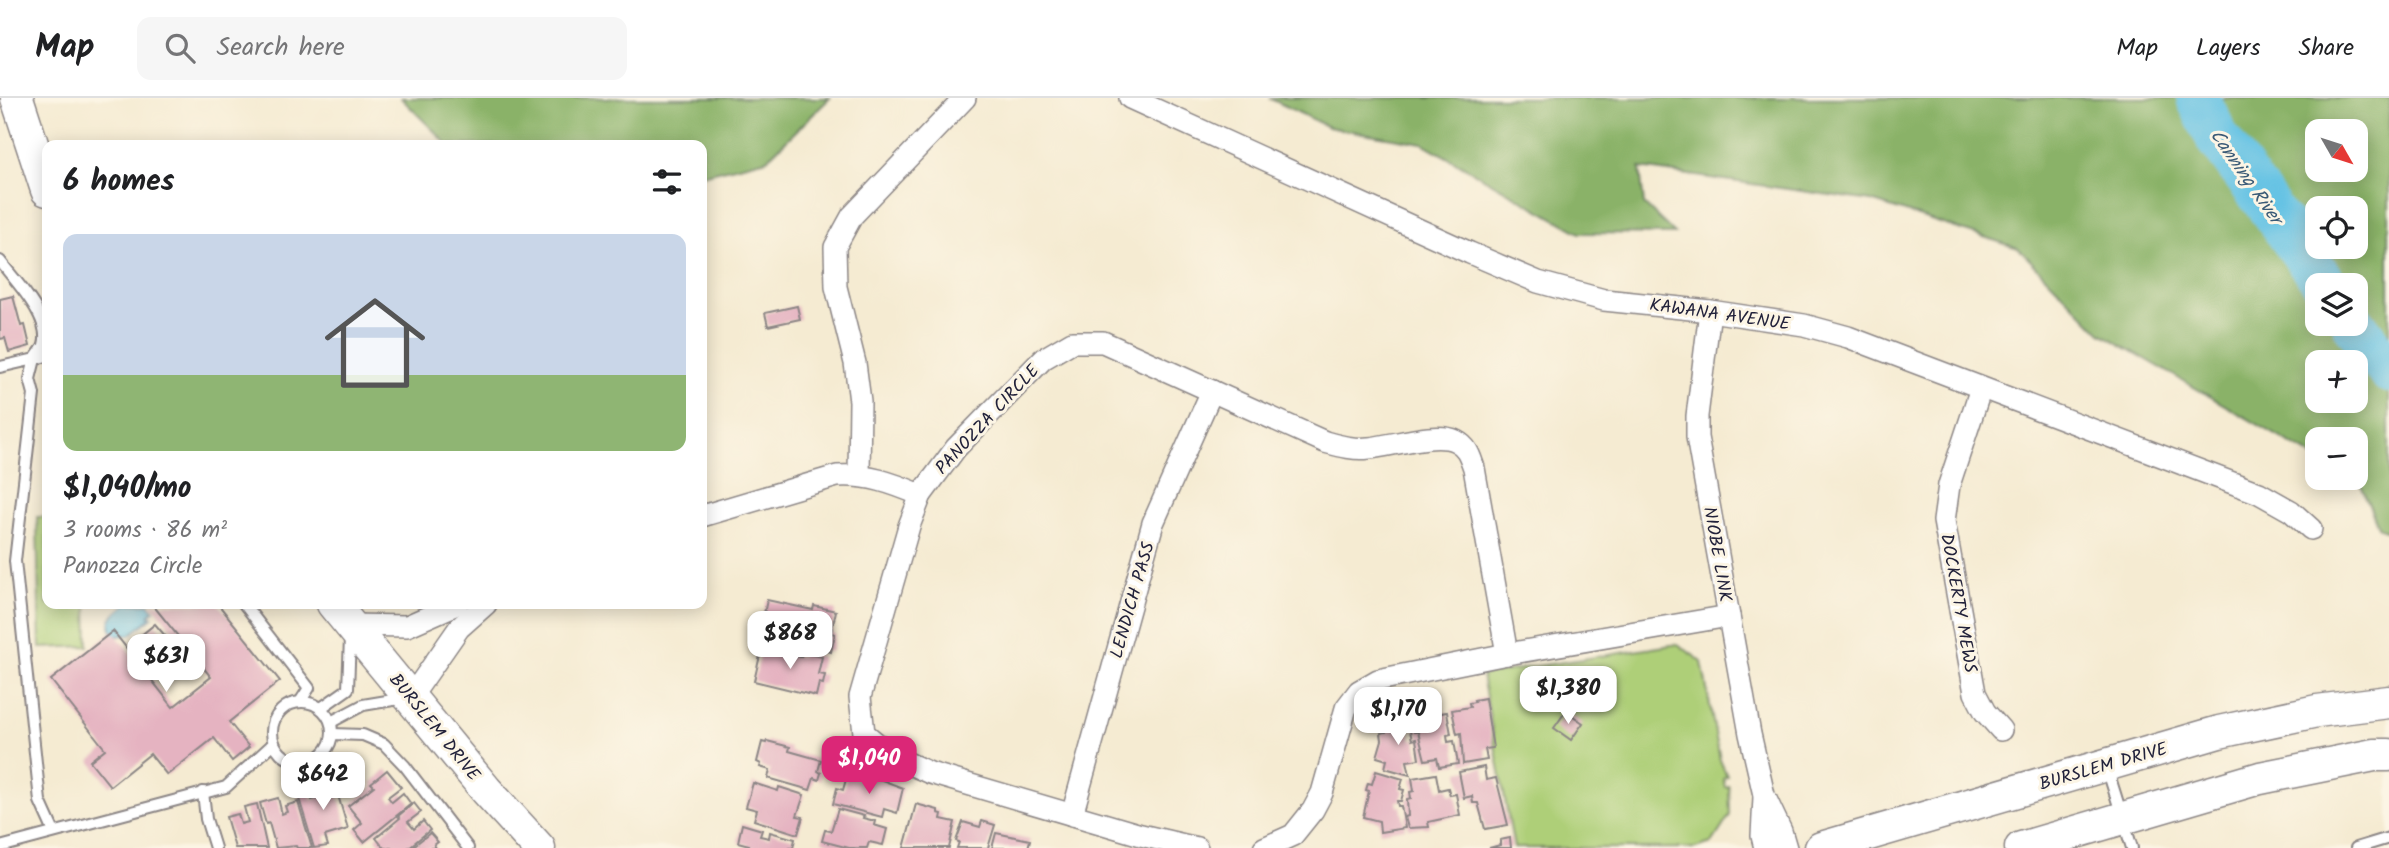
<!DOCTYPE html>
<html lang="en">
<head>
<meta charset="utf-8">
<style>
	:root { --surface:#fff; --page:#f6f6f6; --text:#202124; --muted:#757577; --line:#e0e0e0; --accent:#db2777 }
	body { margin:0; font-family:Kalam,sans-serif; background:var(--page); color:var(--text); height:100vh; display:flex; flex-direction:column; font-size:26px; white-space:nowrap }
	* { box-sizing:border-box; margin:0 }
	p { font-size:23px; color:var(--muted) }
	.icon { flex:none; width:38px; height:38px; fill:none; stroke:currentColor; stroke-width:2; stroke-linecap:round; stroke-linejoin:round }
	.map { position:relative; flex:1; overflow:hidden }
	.sheet { position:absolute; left:42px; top:42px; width:665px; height:469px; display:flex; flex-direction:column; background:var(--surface); border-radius:14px; box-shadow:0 4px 18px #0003 }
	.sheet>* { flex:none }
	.needle { width:46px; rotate:129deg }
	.tools { position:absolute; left:2305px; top:21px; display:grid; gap:14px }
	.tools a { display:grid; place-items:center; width:63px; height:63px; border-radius:14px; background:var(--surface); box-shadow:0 4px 18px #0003; font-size:35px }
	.price { position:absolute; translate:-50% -60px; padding:0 16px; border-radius:14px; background:#fff; color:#222; font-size:23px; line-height:46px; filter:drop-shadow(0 2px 4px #0008) }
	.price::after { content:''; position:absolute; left:50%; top:42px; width:21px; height:16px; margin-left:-10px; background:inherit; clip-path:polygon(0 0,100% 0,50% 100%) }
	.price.current { background:var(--accent); color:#fff }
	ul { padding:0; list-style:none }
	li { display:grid; align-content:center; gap:14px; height:371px; padding:0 21px }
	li+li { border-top:2px solid var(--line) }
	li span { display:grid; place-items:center; height:217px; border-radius:14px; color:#555 }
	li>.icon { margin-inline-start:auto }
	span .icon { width:126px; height:126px; fill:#fffc; stroke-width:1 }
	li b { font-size:30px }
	h2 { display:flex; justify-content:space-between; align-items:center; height:84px; padding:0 21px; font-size:30px }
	header { display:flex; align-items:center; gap:42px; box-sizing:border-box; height:98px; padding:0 35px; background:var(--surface); border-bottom:2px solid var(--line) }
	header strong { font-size:33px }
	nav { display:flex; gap:38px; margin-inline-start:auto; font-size:24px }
	.search { width:490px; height:63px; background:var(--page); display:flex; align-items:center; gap:18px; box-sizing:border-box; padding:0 24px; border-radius:14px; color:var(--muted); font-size:26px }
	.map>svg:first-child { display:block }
	.green { fill:#aecf78; stroke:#68785a; stroke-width:2 }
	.forest { fill:#8ab268; stroke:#566a52; stroke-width:2; fill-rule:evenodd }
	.water { fill:#66c3e4; stroke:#447290; stroke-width:2 }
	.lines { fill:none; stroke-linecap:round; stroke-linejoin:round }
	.river { stroke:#66c3e4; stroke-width:44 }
	.building { fill:#e5b3c1 }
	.service-casing { stroke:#8c8686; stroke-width:14 }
	.minor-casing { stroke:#8c8686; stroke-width:24 }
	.primary-casing { stroke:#8c8686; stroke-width:35 }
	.service { stroke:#fff; stroke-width:10 }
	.minor { stroke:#fff; stroke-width:21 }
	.primary { stroke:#fff; stroke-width:32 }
	.labels { text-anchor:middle; stroke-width:6; stroke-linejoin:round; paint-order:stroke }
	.street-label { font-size:18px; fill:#22223b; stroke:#fcf5e5 }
	.water-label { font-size:19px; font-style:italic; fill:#3a5a76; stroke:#fcf5e5 }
</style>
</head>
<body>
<header>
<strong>Map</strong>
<div class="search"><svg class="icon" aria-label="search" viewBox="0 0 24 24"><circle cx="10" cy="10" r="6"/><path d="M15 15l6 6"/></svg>Search here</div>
<nav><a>Map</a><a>Layers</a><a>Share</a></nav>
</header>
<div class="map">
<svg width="2389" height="750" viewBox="0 0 2389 750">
	<rect width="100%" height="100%" fill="#fcf5e5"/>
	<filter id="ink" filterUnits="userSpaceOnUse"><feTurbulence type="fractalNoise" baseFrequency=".0143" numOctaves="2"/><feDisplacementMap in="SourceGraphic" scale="14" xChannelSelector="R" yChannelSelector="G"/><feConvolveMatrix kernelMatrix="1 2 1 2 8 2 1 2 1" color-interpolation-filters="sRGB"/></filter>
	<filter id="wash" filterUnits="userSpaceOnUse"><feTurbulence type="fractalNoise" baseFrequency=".00686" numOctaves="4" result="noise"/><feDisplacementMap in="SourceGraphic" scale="28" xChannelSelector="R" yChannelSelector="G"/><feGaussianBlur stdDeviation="1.57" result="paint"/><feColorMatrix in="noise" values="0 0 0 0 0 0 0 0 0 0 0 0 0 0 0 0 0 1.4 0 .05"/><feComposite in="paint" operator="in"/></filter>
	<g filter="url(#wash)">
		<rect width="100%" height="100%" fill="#f5ebd2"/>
		<g class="green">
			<polygon points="37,419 47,419 47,506 87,506 88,548 40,550"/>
			<polygon points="1678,546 1702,564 1720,662 1727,678 1723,680 1725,689 1729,688 1730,717 1712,745 1695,750 1514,750 1482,577"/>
		</g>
		<g class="forest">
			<polygon points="401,0 830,0 767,61 702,77 702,47 448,47"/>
			<path d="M1269,0H2389V434L2378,429L2361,387L2350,380H2356V341H2317V361L2101,235L2018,150L1871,103L1640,70L1644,106L1675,136L1580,135L1422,45L1328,29ZM2317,33H2356V72H2317ZM2317,110H2356V149H2317ZM2317,187H2356V226H2317ZM2317,264H2356V303H2317Z"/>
		</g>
		<path class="water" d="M127,506H149L154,512L149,517L152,519L130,537L115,538C103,523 115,515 127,506Z"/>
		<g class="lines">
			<g class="river">
				<polyline points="2198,0 2217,39 2326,187"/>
				<polyline points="2354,226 2389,273"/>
			</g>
		</g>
		<g id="blocks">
			<g class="building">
				<polygon points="13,198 21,228 25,227 30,248 9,254 5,240 0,241 0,201"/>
				<polygon points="797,208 800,221 768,228 765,215"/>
				<polygon points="767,502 813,512 814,508 836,513 831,535 835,536 831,554 759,538"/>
				<polygon points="152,506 218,506 280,583 229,624 249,649 232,663 214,640 167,677 150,656 110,688 90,663 105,651 51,582 113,533 173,609 211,579"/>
				<polygon points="155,526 168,541 147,558 134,543"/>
				<polygon points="762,549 801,559 802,554 822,559 818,576 825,577 823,586 819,585 816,598 754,583"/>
				<polygon points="1485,600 1493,650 1485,651 1487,662 1463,666 1461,635 1457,636 1452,612 1470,609 1469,605 1475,604 1474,602"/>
				<polygon points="1566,613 1583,625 1571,642 1554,630"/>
				<polygon points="1447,614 1451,636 1447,637 1448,644 1454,643 1458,666 1439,669 1437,660 1425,662 1418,634 1414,634 1411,617 1424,615 1424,618"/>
				<polygon points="1407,619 1412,642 1416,641 1419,661 1407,663 1410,677 1385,670 1387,662 1377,659 1382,642 1381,635 1386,634 1386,630 1397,628 1395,621"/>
				<polygon points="767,643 790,649 789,653 821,662 818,673 821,675 819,682 814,680 810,692 768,680 770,672 760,669 761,666 757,664 762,644 766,645"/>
				<polygon points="1484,669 1486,682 1496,680 1508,727 1485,731 1478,705 1473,705 1472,698 1464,700 1459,674"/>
				<polygon points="387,672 401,689 388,699 392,704 403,695 411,706 364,744 354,732 362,725 348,708 374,688 371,685"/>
				<polygon points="1376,673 1403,681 1400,691 1404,692 1401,703 1397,703 1398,708 1401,708 1405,730 1380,734 1379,723 1363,719 1369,693 1366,692 1368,685 1372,686"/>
				<polygon points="866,676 903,690 897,715 884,711 882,719 833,706 837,690 843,692 847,678 864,683"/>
				<polygon points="1436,676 1439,692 1448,690 1450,697 1456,696 1460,717 1428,724 1429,729 1408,730 1405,719 1408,718 1407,701 1411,700 1410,694 1414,693 1412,680"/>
				<polygon points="332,677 348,731 325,738 328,748 314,750 298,697 310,694 312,702 318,700 314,683"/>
				<polygon points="753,685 778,693 779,689 804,697 797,718 803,719 798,736 754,722 757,712 746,709"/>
				<polygon points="278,700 282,716 287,714 285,708 298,704 312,750 297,750 296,748 276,750 269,725 266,726 260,705"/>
				<polygon points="414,705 421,714 408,724 414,731 423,723 430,732 408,750 384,750 376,740 400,720 398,718"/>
				<polygon points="257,706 267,750 235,750 226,719 238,716 241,726 248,724 244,709"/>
				<polygon points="916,706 938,712 938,715 942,716 941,721 955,724 949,750 904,750"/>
				<polygon points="838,711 864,718 863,720 875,723 874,727 887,731 883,747 869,744 867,750 849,750 822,743 825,732 831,733"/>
				<polygon points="982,723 995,727 988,750 957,750 959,744 956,743 963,724 980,729"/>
				<polygon points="742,726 762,732 760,738 769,740 770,734 795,741 793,750 748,750 749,747 738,744"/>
				<polygon points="430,735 438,744 434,747 436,750 411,750"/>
				<polygon points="996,735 1030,742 1028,750 992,750"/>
				<polygon points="1510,740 1511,750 1489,750 1500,747 1500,742"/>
			</g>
		</g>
	</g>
	<g filter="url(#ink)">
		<use href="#blocks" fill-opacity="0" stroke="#8c8686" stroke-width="2"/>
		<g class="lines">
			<defs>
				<g id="service">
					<path d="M0,163C15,183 52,220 44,247C43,251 37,257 35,261L47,258"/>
					<polyline points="0,269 35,261 30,281 34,296 15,463 40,703 54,734"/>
					<polyline points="244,506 309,590 300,604"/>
					<circle cx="302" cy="634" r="30"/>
					<polyline points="321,610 348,591 350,540"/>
					<polyline points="331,624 363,607 405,600"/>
					<polyline points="332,636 363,637 384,646 405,668 468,750"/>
					<polyline points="2107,670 2132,750"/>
					<polyline points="203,694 206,721 215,750"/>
					<polyline points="0,749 226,689 274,645"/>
					<polyline points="2356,750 2389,740"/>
				</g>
				<g id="minor">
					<polyline points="1130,0 1470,155 1538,184 1604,202 1710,213 1804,227 1848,239 2259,395 2291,413 2311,431"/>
					<polyline points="1710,213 1697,318 1697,339 1750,636 1764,697 1781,733 1786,750"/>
					<polyline points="1981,290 1949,387 1944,423 1975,595 1985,614 2001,632"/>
					<polyline points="859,377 860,303 855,265 836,189 835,149 852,118 965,0"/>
					<path d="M702,418L837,378C868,376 892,385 921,397"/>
					<polyline points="351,527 407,528 457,506"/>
					<polyline points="411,599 459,530 486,506"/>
					<polyline points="1764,699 1762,738 1765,750"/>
					<polyline points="1072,717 1153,425 1212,293"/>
					<path d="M1197,750L1141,737L930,675L892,658L864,635L860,599L909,428L921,397L956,350L1043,261L1072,244H1103L1325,344C1340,348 1354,352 1369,350C1392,348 1436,333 1456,343C1468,349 1470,359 1474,370L1507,556"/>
					<polyline points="1264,750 1293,737 1313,712 1322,695 1346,610 1359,593 1378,582 1507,556 1729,518"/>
				</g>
				<g id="primary">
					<polyline points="17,0 47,92"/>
					<polyline points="333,506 486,692 539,750"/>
					<polyline points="1821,750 2219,634 2317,613 2389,604"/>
					<polyline points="2021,750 2260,680 2374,657 2389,657"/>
				</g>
			</defs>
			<use href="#service" class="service-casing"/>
			<use href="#minor" class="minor-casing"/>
			<use href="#primary" class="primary-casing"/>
			<use href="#service" class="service"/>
			<use href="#minor" class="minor"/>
			<use href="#primary" class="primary"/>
		</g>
	</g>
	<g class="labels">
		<g class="street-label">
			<text transform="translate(1720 216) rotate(8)" y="6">KAWANA AVENUE</text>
			<text transform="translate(987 321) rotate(-47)" y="6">PANOZZA CIRCLE</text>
			<text transform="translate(1718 456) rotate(80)" y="6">NIOBE LINK</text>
			<text transform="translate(1132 502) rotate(-74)" y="6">LENDICH PASS</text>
			<text transform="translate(1959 505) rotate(80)" y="6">DOCKERTY MEWS</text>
			<text transform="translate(435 629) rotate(51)" y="6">BURSLEM DRIVE</text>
			<text transform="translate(2103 668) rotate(-16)" y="6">BURSLEM DRIVE</text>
		</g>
		<g class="water-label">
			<text transform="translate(2247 78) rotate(55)" y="7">Canning River</text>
		</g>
	</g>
</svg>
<div class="tools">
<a><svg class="needle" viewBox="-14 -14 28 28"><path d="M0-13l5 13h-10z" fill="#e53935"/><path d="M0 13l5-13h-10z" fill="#757577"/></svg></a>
<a><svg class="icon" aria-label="locate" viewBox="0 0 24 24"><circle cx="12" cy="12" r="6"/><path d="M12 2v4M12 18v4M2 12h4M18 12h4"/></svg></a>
<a><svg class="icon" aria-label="layers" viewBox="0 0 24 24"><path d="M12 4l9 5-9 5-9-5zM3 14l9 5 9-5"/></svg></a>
<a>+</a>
<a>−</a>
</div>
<b class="price" style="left:790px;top:573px">$868</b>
<b class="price" style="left:166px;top:596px">$631</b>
<b class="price" style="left:1568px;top:628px">$1,380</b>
<b class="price" style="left:1398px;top:649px">$1,170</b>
<b class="price current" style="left:869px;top:698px">$1,040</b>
<b class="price" style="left:323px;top:714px">$642</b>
<section class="sheet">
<h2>6 homes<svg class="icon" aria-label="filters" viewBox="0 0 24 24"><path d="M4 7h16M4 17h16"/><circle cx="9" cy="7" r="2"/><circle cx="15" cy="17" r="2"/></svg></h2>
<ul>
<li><span style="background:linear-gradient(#c9d6e8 65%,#8fb573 0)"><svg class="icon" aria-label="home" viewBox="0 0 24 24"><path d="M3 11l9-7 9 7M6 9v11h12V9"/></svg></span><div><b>$1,040/mo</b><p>3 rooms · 86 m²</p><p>Panozza Circle</p></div></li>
</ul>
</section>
</div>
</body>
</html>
